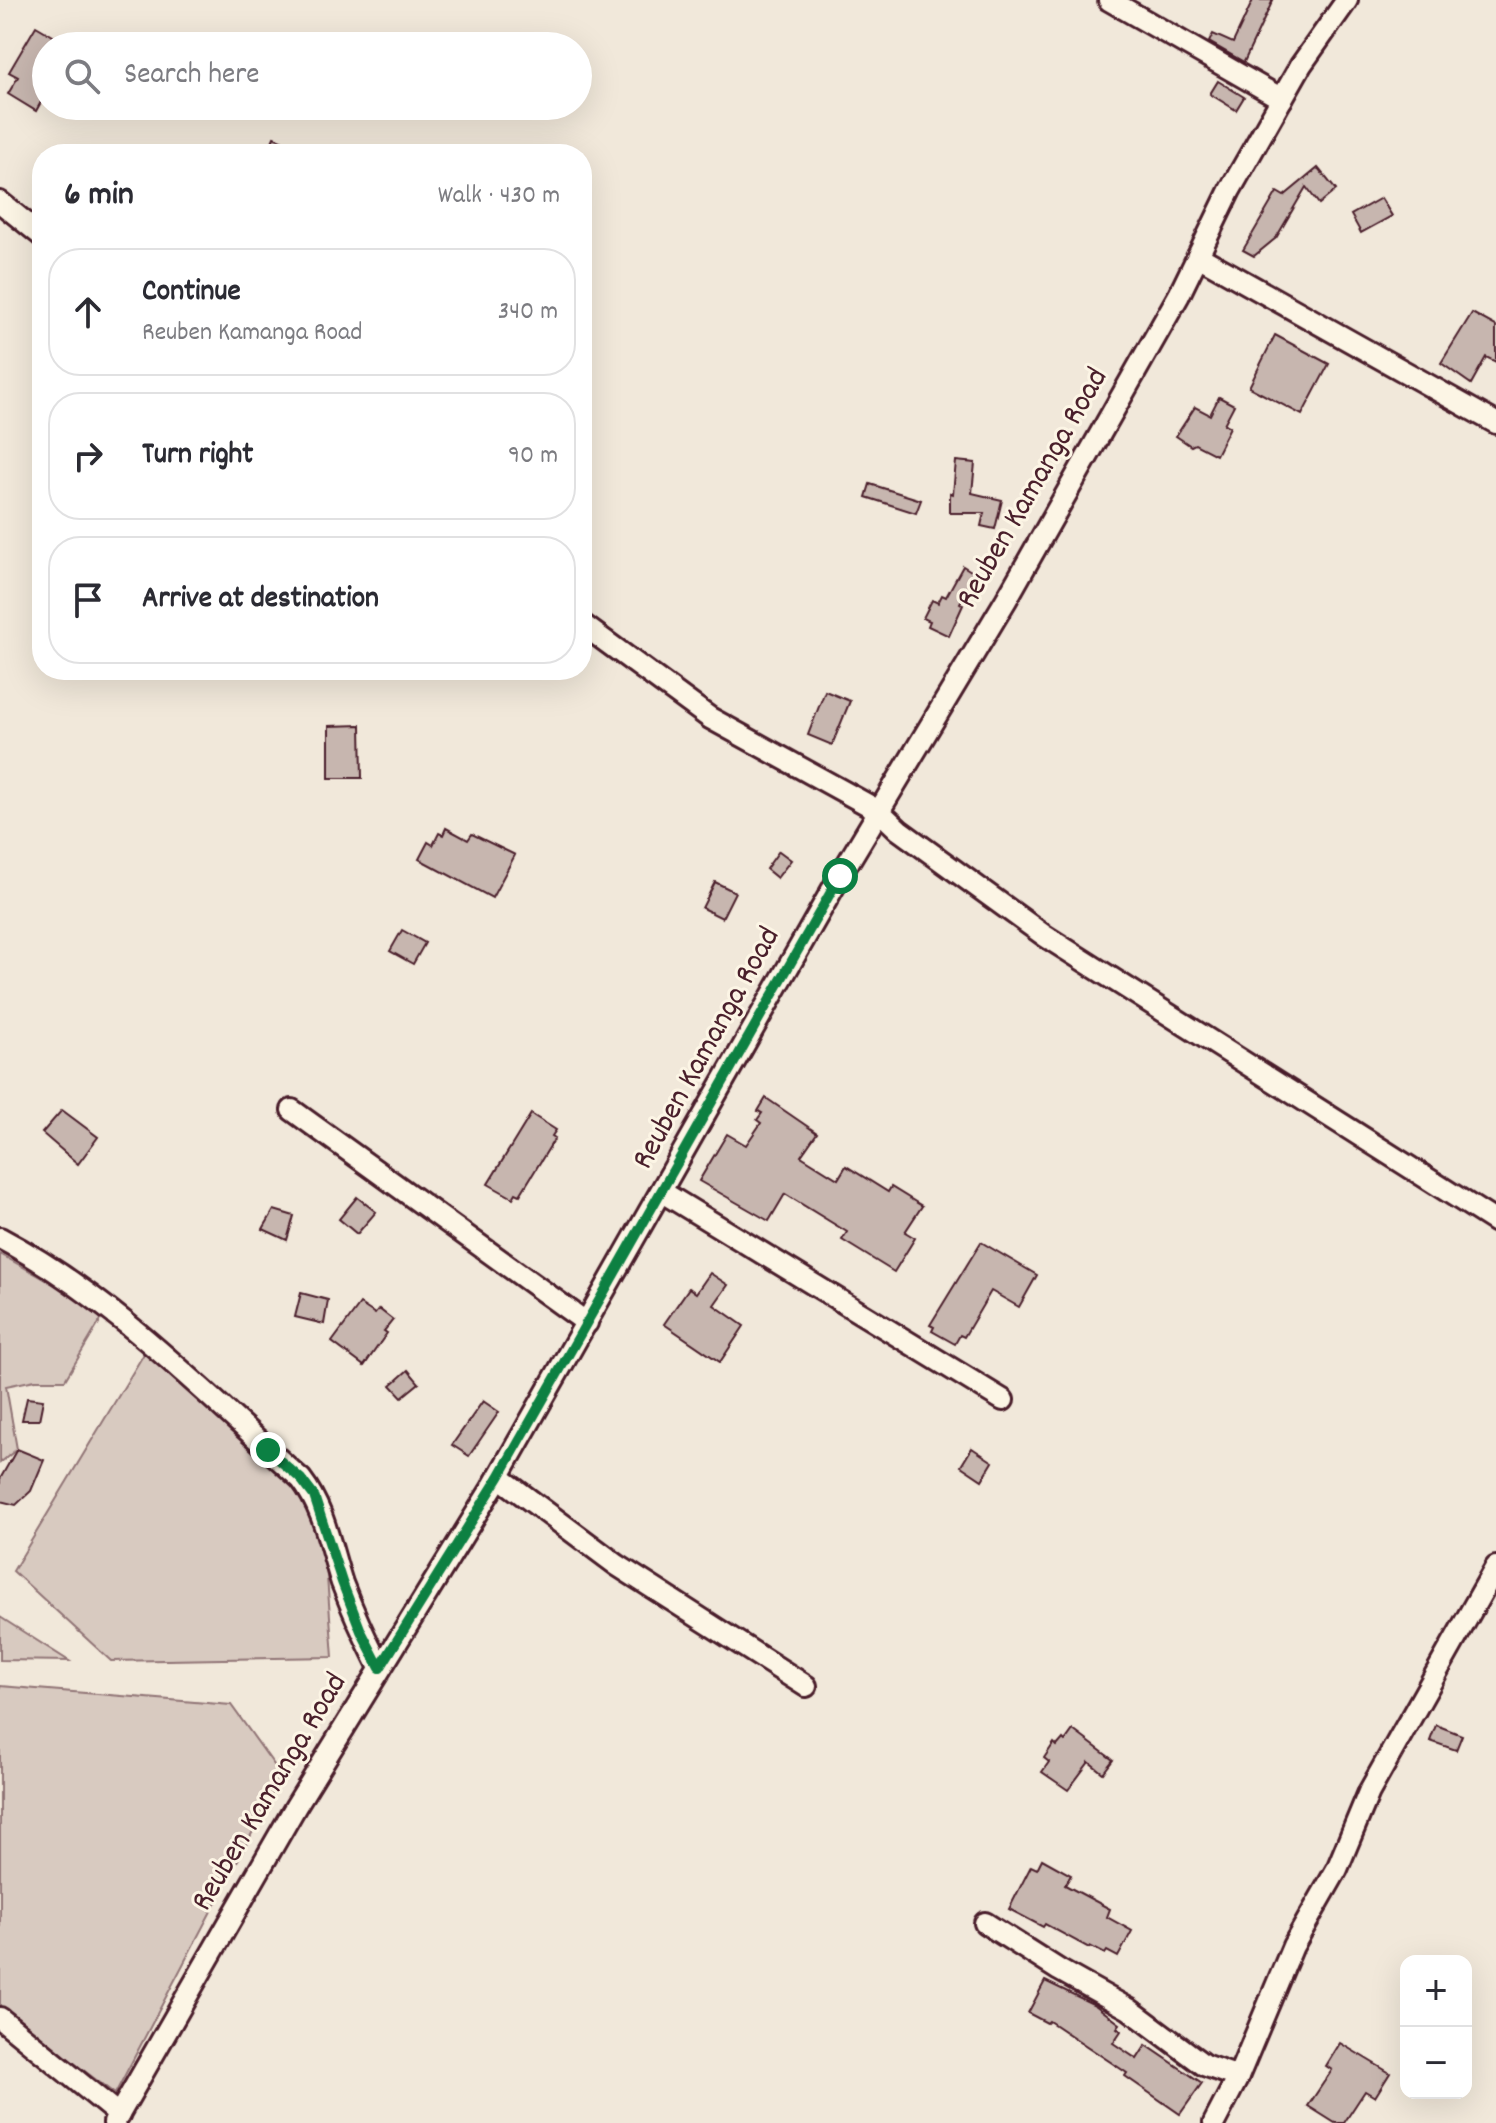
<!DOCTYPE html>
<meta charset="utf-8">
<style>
body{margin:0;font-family:Dekko,sans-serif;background:#f7f7f7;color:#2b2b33}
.controls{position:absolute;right:24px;bottom:24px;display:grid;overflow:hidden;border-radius:16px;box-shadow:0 8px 32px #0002}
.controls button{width:72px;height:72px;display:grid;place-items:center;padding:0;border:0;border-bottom:2px solid #e1e1e2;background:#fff;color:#2b2b33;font:40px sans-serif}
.stop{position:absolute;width:24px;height:24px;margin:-18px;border:6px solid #0b8043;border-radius:50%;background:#fff}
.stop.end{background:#0b8043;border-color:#fff;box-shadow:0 2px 8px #0008}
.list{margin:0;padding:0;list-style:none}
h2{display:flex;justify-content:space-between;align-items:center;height:104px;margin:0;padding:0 32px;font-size:34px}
h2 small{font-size:26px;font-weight:400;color:#7c7c81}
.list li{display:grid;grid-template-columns:52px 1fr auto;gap:24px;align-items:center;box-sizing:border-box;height:128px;margin:0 16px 16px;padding:0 16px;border:2px solid #e1e1e2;border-radius:32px}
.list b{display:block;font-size:30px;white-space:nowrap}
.list p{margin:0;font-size:26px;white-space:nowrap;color:#7c7c81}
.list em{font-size:26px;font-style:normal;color:#7c7c81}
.icon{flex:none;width:44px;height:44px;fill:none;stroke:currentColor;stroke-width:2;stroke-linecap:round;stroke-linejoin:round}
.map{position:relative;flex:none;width:1496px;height:2123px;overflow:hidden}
.search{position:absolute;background:#fff;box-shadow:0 8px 32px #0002;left:32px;top:32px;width:560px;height:88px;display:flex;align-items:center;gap:20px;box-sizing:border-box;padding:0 28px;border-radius:44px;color:#7c7c81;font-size:30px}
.panel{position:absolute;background:#fff;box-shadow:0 8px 32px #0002;left:32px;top:144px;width:560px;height:536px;border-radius:32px}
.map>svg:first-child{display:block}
.green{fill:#d8cac0;stroke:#917476;stroke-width:2}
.building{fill:#c7b6af;stroke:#4a1f2b;stroke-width:2}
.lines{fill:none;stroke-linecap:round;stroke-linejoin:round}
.minor-casing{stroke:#4a1f2b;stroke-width:26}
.minor{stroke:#fcf5e5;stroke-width:20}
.route{stroke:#0b8043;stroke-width:10}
.labels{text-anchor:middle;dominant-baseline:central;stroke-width:6;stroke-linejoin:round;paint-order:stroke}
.street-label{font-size:32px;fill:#4a1f2b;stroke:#fcf5e5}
</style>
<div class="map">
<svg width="1496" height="2123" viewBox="0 0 1496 2123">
<rect width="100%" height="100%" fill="#f1e8da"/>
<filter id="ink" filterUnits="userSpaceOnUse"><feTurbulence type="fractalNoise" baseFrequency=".0125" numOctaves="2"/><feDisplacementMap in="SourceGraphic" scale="16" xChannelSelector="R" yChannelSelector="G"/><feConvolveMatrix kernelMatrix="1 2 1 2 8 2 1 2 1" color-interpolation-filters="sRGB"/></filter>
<g filter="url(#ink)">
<g class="green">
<polygon points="0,1254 105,1313 65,1380 35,1380 6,1386 17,1449 0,1463"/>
<polygon points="151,1342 308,1496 325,1550 333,1657 111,1661 13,1571"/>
<polygon points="0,1617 69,1661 0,1660"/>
<polygon points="0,1686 231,1705 282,1776 115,2094 0,2007"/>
</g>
<g class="building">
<polygon points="1253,0 1273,0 1244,62 1209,42 1213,34 1233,43"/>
<polygon points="36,26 70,46 46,46 46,73 38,86 46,93 36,111 8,94 18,77 9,72"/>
<polygon points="1218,81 1244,97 1236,110 1210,94"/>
<polygon points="274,137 312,154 267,154"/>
<polygon points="1318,168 1336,190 1319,204 1306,187 1276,238 1254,256 1243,250 1277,192 1284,196"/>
<polygon points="1381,198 1392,216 1361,233 1351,215"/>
<polygon points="1472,313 1496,326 1496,362 1486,357 1471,384 1441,363"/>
<polygon points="1275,335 1329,364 1302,415 1249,387"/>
<polygon points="1219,397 1234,405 1224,424 1230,427 1216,455 1195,444 1191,446 1176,436 1195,407 1210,415"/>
<polygon points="956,461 975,463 972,493 1002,500 995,529 981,526 984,513 950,513 950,493 953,494"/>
<polygon points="870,484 921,500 916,513 866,497"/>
<polygon points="963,566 976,574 960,603 963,605 949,636 928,626 930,621 923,618 932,600 938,603 942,595 946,597"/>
<polygon points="825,691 850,701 832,745 808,735"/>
<polygon points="361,725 362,778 329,778 329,726"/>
<polygon points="446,828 468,840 472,834 515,855 492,898 419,859 428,842 433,845 439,833 443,835"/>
<polygon points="779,851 791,860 777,878 766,869"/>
<polygon points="715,882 735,892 722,918 702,908"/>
<polygon points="402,930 425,943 413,964 390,951"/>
<polygon points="766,1098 817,1133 801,1156 838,1179 846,1166 888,1192 891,1187 922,1206 905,1232 915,1238 894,1272 842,1240 847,1232 785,1194 769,1221 699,1181 727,1134 746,1145 761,1123 757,1120 762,1113 758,1111"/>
<polygon points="62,1110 98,1137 78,1164 42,1133"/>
<polygon points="531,1114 556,1130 552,1136 555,1138 520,1195 516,1193 513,1198 488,1184"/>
<polygon points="357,1197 376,1212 357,1234 339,1219"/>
<polygon points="274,1210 294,1216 287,1240 263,1229"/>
<polygon points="981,1242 1037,1275 1019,1307 991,1291 964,1337 960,1335 955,1344 932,1331 934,1327 930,1325"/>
<polygon points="710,1273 728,1285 714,1305 744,1326 720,1362 664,1324 689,1288 696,1293"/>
<polygon points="301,1293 328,1300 324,1324 295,1317"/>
<polygon points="360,1304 375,1314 379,1309 393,1320 384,1331 387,1333 364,1366 332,1342"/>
<polygon points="408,1370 419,1383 402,1397 391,1385"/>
<polygon points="27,1398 43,1400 39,1420 22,1420"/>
<polygon points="483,1401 499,1412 469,1456 452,1445"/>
<polygon points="972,1448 993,1462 982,1480 961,1466"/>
<polygon points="17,1449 44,1460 31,1491 16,1505 0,1501 0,1479"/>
<polygon points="1436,1725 1462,1735 1456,1750 1430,1741"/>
<polygon points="1073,1730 1113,1760 1103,1773 1089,1762 1068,1790 1042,1772 1049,1762 1044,1758 1054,1743 1057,1746 1063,1739 1065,1741"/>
<polygon points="1042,1859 1071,1875 1065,1885 1110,1909 1107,1917 1132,1931 1118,1957 1107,1951 1105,1954 1090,1946 1089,1948 1045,1924 1043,1927 1009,1909 1031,1866 1037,1869"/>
<polygon points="1045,1981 1095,2005 1120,2024 1117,2028 1121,2031 1113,2043 1137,2059 1146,2045 1202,2083 1180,2114 1125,2076 1127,2073 1049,2021 1047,2023 1028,2013"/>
<polygon points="1340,2043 1390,2073 1375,2097 1365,2091 1344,2123 1335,2123 1308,2106 1332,2070 1326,2066"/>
</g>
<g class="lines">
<g class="minor-casing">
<g id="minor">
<polyline points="1109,0 1282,99"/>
<polyline points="0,202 42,236"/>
<polyline points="1198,256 1496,423"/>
<polyline points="582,624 710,718 879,811 899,830 1045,936 1496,1222"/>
<polyline points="292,1110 587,1323"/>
<polyline points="662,1192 1003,1400"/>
<path d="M0,1238c115,61 205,156 301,241 24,31 29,68 41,104 11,29 24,57 38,85"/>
<polyline points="499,1477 617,1565 806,1686"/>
<polyline points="985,1923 1059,1970 1129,2009 1204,2065 1238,2077"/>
<polyline points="0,2018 119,2115"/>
<polyline points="114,2123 296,1806 492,1488 840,876 1006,600 1179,295 1230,190 1301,65 1347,0"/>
<polyline points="1214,2123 1238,2077 1293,1946 1337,1869 1369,1792 1496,1567"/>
</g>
</g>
<use href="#minor" class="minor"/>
</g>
</g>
<g class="lines" filter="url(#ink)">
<polyline class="route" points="268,1450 301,1479 314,1496 342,1582 361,1631 380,1668 499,1477 840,876"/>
</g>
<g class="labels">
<g class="street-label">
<text transform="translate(1034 489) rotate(-60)">Reuben Kamanga Road</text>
<text transform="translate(708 1049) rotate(-61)">Reuben Kamanga Road</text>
<text transform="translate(271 1793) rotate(-59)">Reuben Kamanga Road</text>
</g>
</g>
</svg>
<div class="controls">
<button>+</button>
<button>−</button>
</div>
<div class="stop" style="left:840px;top:876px"></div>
<div class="stop end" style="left:268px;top:1450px"></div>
<div class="search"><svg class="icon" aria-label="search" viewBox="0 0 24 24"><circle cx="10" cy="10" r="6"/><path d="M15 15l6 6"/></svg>Search here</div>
<section class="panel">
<h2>6 min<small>Walk · 430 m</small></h2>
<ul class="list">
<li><svg class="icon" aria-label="ahead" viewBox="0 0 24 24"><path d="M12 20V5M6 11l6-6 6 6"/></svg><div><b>Continue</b><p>Reuben Kamanga Road</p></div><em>340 m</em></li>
<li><svg class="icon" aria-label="right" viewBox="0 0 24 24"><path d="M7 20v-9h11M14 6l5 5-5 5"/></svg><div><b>Turn right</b></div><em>90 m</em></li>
<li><svg class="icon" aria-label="arrive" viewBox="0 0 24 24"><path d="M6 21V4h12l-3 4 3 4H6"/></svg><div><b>Arrive at destination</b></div></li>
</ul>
</section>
</div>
